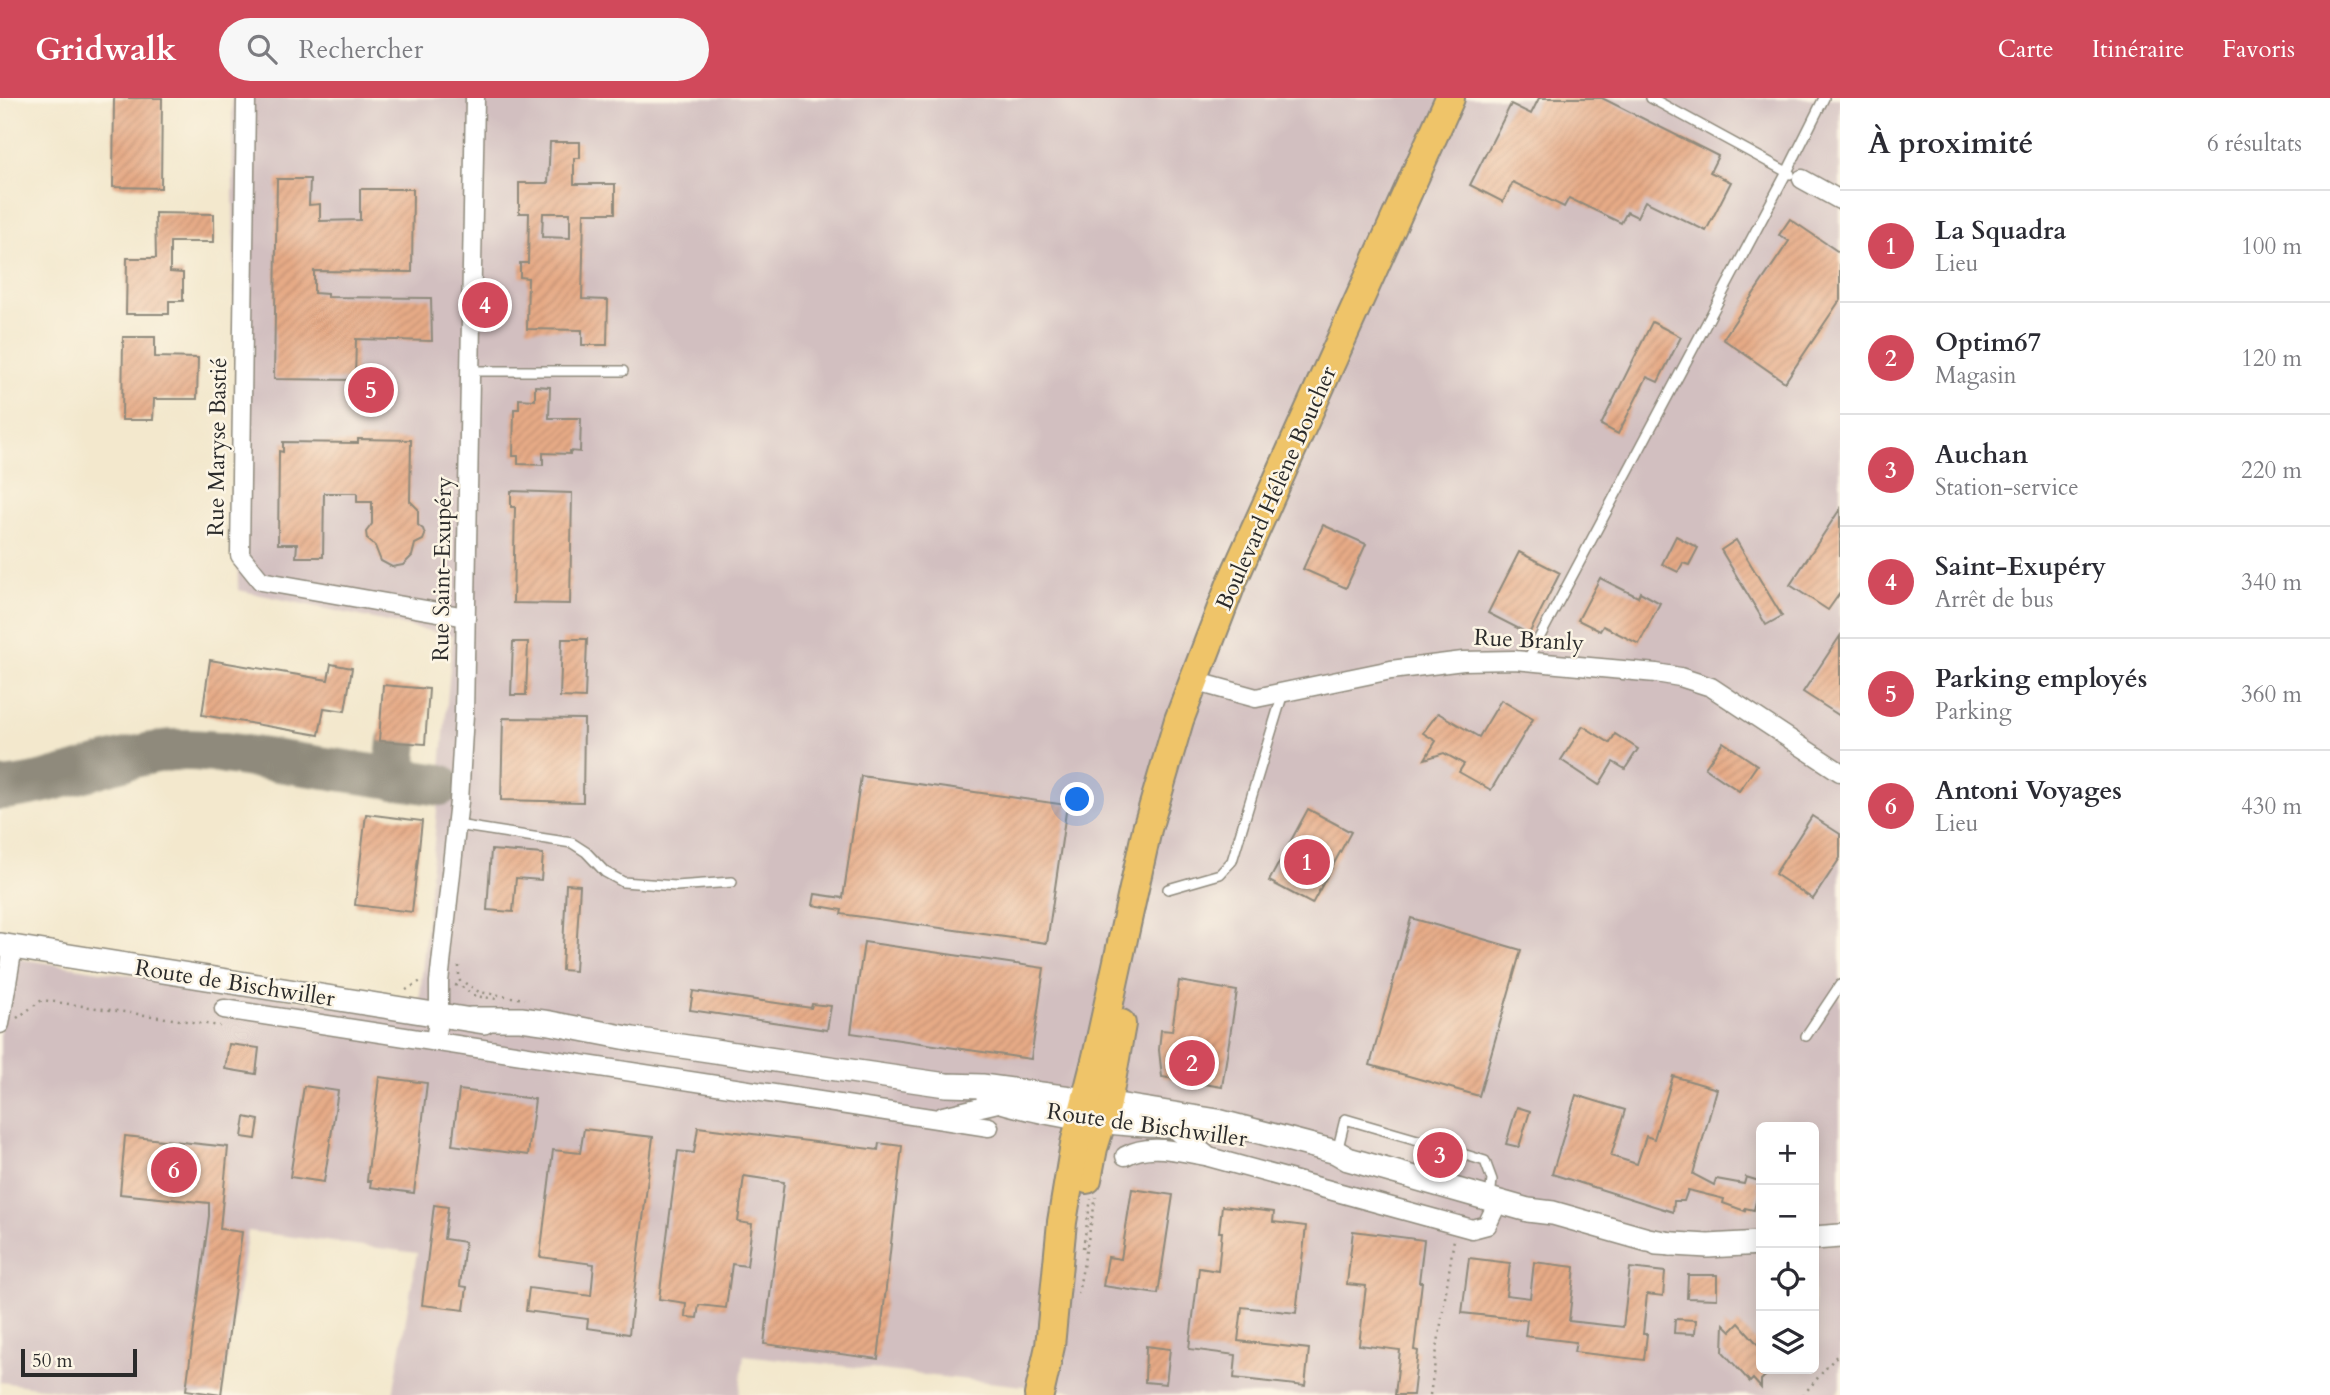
<!DOCTYPE html>
<html lang="fr">
<meta charset="utf-8">
<style>
body{margin:0;font-family:Cardo,serif;background:#f7f7f7;color:#2b2b33}
.controls{position:absolute;right:21px;bottom:21px;display:grid;overflow:hidden;border-radius:10px;box-shadow:0 4px 18px #0003}
.controls button{width:63px;height:63px;display:grid;place-items:center;padding:0;border:0;border-bottom:2px solid #e1e1e2;background:#fff;color:#2b2b33;font:35px sans-serif}
.scale{position:absolute;left:21px;bottom:18px;width:116px;box-sizing:border-box;padding-left:7px;border:4px solid #2b2b2b;border-top:0;font-size:19px;line-height:24px;white-space:nowrap;color:#2b2b2b;-webkit-text-stroke:5px #fcf5e5;paint-order:stroke}
.you{position:absolute;left:1078px;top:702px;width:24px;height:24px;margin:-18px;border:5px solid #fff;border-radius:50%;background:#1a73e8;box-shadow:0 0 0 10px #1a73e833}
.badge{display:grid;place-items:center;width:46px;height:46px;border-radius:50%;background:#d1495b;color:#fff;font-size:23px;font-weight:700}
.pin{position:absolute;translate:-50% -50%;border:4px solid #fff;box-shadow:0 2px 7px #0006}
.list{margin:0;padding:0;list-style:none}
h2{display:flex;justify-content:space-between;align-items:center;height:91px;margin:0;padding:0 28px;font-size:30px}
h2 small{font-size:23px;font-weight:400;color:#7c7c81}
.list li{display:grid;grid-template-columns:46px 1fr auto;gap:21px;align-items:center;box-sizing:border-box;height:112px;padding:0 28px;border-top:2px solid #e1e1e2}
.list b{display:block;font-size:26px;white-space:nowrap}
.list p{margin:0;font-size:23px;white-space:nowrap;color:#7c7c81}
.list em{font-size:23px;font-style:normal;color:#7c7c81}
.icon{flex:none;width:38px;height:38px;fill:none;stroke:currentColor;stroke-width:2;stroke-linecap:round;stroke-linejoin:round}
.map{position:relative;flex:none;width:1840px;height:1297px;overflow:hidden}
header{display:flex;align-items:center;gap:42px;box-sizing:border-box;height:98px;padding:0 35px;background:#d1495b;color:#fff}
header strong{font-size:33px}
nav{display:flex;gap:38px;margin-inline-start:auto;font-size:24px}
.search{width:490px;height:63px;background:#f7f7f7;display:flex;align-items:center;gap:18px;box-sizing:border-box;padding:0 24px;border-radius:38px;color:#7c7c81;font-size:26px}
main{display:flex}
aside{flex:1;background:#fff}
.map>svg:first-child{display:block}
.industrial{fill:#d2bfc0;fill-rule:evenodd}
.lines{fill:none;stroke-linecap:round;stroke-linejoin:round}
.taxiway{stroke:#8f8a7c;stroke-width:42}
.building{fill:url(#building-hatch);fill-rule:evenodd}
.service-casing{stroke:#8f8a7c;stroke-width:12}
.minor-casing{stroke:#8f8a7c;stroke-width:21}
.tertiary-casing{stroke:#8f8a7c;stroke-width:26}
.primary-casing{stroke:#8f8a7c;stroke-width:32}
.path{stroke:#8f8a7c;stroke-width:2.5;stroke-dasharray:2 5;stroke-linecap:butt}
.service{stroke:#fff;stroke-width:9}
.minor{stroke:#fff;stroke-width:18}
.tertiary{stroke:#fff;stroke-width:23}
.primary{stroke:#efc469;stroke-width:28}
.labels{text-anchor:middle;dominant-baseline:central;stroke-width:5;stroke-linejoin:round;paint-order:stroke}
.street-label{font-size:23px;fill:#2b2b2b;stroke:#fcf5e5}
</style>
<header>
<strong>Gridwalk</strong>
<div class="search"><svg class="icon" aria-label="search" viewBox="0 0 24 24"><circle cx="10" cy="10" r="6"/><path d="M15 15l6 6"/></svg>Rechercher</div>
<nav><a>Carte</a><a>Itinéraire</a><a>Favoris</a></nav>
</header>
<main>
<div class="map">
<svg width="1840" height="1297" viewBox="0 0 1840 1297">
<defs>
<pattern id="building-hatch" width="6" height="6" patternUnits="userSpaceOnUse" patternTransform="scale(1.75)"><rect width="6" height="6" fill="#e6aa86"/><path d="M-1 1l2-2M0 6l6-6M5 7l2-2" fill="none" stroke="#c59274"/></pattern>
</defs>
<rect width="100%" height="100%" fill="#fcf5e5"/>
<filter id="ink" filterUnits="userSpaceOnUse"><feTurbulence type="fractalNoise" baseFrequency=".0143" numOctaves="2"/><feDisplacementMap in="SourceGraphic" scale="14" xChannelSelector="R" yChannelSelector="G"/><feConvolveMatrix kernelMatrix="1 2 1 2 8 2 1 2 1" color-interpolation-filters="sRGB"/></filter>
<filter id="wash" filterUnits="userSpaceOnUse"><feTurbulence type="fractalNoise" baseFrequency=".00686" numOctaves="4" result="noise"/><feDisplacementMap in="SourceGraphic" scale="28" xChannelSelector="R" yChannelSelector="G"/><feGaussianBlur stdDeviation="1.57" result="paint"/><feColorMatrix in="noise" values="0 0 0 0 0 0 0 0 0 0 0 0 0 0 0 0 0 1.4 0 .05"/><feComposite in="paint" operator="in"/></filter>
<g filter="url(#wash)">
<rect width="100%" height="100%" fill="#f3e8cd"/>
<path class="industrial" d="M232,0h1608v1289l-4,8h-730l-362,-40 -5,40h-346l24,-142 -169,-22 -27,164h-128l-93,-13v-426l418,62 35,-382 -215,-46zM1761,1029h53v242h-53z"/>
<g class="lines">
<g class="taxiway">
<polyline points="394,681 398,644"/>
<path d="M0,691c57,-4 108,-30 164,-38 18,-3 36,0 54,1l222,33"/>
</g>
</g>
<g id="blocks">
<g class="building">
<polygon points="114,0 162,0 161,90 113,89"/>
<polygon points="1539,0 1602,0 1718,58 1710,74 1731,84 1706,133 1645,103 1637,119 1627,114 1621,125 1569,100 1564,109 1513,84 1503,104 1470,87 1511,6 1531,16"/>
<path d="M550,44h30v16h-6v26h41v29h-31l-2,86 26,1 -1,45h-25v-15l-55,-1 1,-51 -8,-1v-14h8l1,-50h-10v-30h29zM543,115h27v25l-28,-1z"/>
<polygon points="277,81 310,81 309,107 320,106 320,123 360,122 360,91 413,91 412,174 314,173 314,195 327,196 327,199 431,200 432,243 356,241 355,282 274,281"/>
<polygon points="155,115 214,116 214,144 170,144 170,174 183,175 183,203 169,203 169,216 126,216 127,160 156,160"/>
<polygon points="1790,121 1840,155 1840,202 1785,284 1723,241 1789,143 1779,137"/>
<polygon points="1652,224 1681,239 1658,284 1647,279 1618,336 1601,327"/>
<polygon points="123,239 155,239 155,259 198,260 197,301 154,301 153,322 122,322"/>
<polygon points="535,288 550,289 549,320 581,320 580,354 570,353 570,356 543,355 543,367 518,366 518,358 513,358 514,311 519,311 519,301 535,302"/>
<polygon points="358,341 411,342 410,403 418,411 418,427 423,431 425,437 423,442 415,446 412,458 403,467 392,469 381,463 375,448 367,441 366,434 372,426 372,404 357,404 357,395 324,395 323,459 296,459 297,446 278,446 279,353 283,354 283,344 358,345"/>
<polygon points="511,393 572,395 570,506 513,505 515,409 511,409"/>
<polygon points="1840,411 1840,495 1828,512 1790,487"/>
<polygon points="1323,427 1366,446 1346,490 1303,471"/>
<polygon points="1676,438 1698,450 1689,467 1683,465 1678,474 1662,466"/>
<polygon points="1736,442 1782,518 1766,527 1721,452"/>
<polygon points="1519,454 1560,475 1529,536 1488,515"/>
<polygon points="1600,480 1638,499 1640,494 1660,505 1639,546 1603,528 1600,533 1578,522"/>
<polygon points="1840,538 1840,618 1803,594"/>
<polygon points="562,541 587,541 585,600 560,599"/>
<polygon points="513,544 528,544 526,597 511,597"/>
<polygon points="210,562 328,582 331,566 352,570 345,613 324,610 319,637 202,617"/>
<polygon points="383,587 429,591 425,646 379,643"/>
<polygon points="1501,602 1533,621 1491,692 1459,674 1464,666 1444,655 1425,661 1436,643 1423,635 1438,615 1479,639"/>
<polygon points="503,620 584,621 583,704 501,702"/>
<polygon points="1583,628 1610,645 1615,636 1638,651 1625,671 1613,664 1599,687 1561,662"/>
<polygon points="1723,644 1757,667 1739,693 1705,670"/>
<polygon points="861,678 1067,707 1047,845 841,816 842,812 813,807 815,796 843,800"/>
<polygon points="1308,711 1351,734 1312,806 1269,783"/>
<polygon points="366,716 422,723 412,814 355,807"/>
<polygon points="1812,718 1840,736 1840,760 1813,801 1775,776"/>
<polygon points="491,752 543,756 541,782 516,780 513,814 487,812"/>
<polygon points="566,786 580,787 575,873 562,872"/>
<polygon points="1411,820 1521,852 1479,998 1370,967"/>
<polygon points="864,844 1044,870 1031,961 851,935"/>
<polygon points="1179,883 1237,893 1222,989 1162,979 1159,952 1161,932 1172,933"/>
<polygon points="693,893 811,910 812,906 831,908 827,932 690,912"/>
<polygon points="229,946 259,950 256,976 225,971"/>
<polygon points="1673,978 1717,991 1693,1076 1714,1087 1716,1081 1744,1086 1746,1079 1759,1083 1757,1090 1759,1091 1754,1112 1745,1110 1745,1113 1723,1105 1724,1101 1688,1092 1684,1103 1674,1103 1673,1114 1552,1076 1576,997 1625,1012 1611,1058 1637,1066 1646,1038 1654,1041"/>
<polygon points="379,979 427,985 414,1095 370,1089 371,1083 367,1083"/>
<polygon points="304,988 338,993 324,1084 290,1079"/>
<polygon points="459,992 535,1001 528,1057 452,1047"/>
<polygon points="1517,1009 1530,1013 1519,1049 1506,1046"/>
<polygon points="245,1019 259,1022 256,1041 242,1039"/>
<polygon points="698,1029 878,1052 879,1045 902,1048 878,1261 764,1246 784,1084 744,1078 738,1124 752,1126 747,1168 732,1166 726,1210 699,1207 697,1220 685,1219 686,1205 659,1201 678,1053 694,1055"/>
<polygon points="584,1031 653,1039 629,1236 587,1230 588,1221 526,1213 529,1190 591,1198 594,1166 540,1159 553,1052 580,1055"/>
<polygon points="125,1038 228,1049 220,1131 242,1134 221,1297 186,1292 209,1118 209,1105 120,1096"/>
<polygon points="1435,1045 1451,1049 1449,1055 1454,1061 1452,1067 1424,1060 1426,1052 1432,1050"/>
<polygon points="1132,1091 1173,1097 1158,1196 1103,1188 1108,1159 1121,1161"/>
<polygon points="434,1107 448,1109 444,1141 465,1144 460,1188 467,1189 464,1212 422,1207"/>
<polygon points="1222,1108 1274,1114 1273,1124 1306,1128 1296,1215 1242,1209 1238,1243 1309,1251 1305,1288 1234,1280 1236,1257 1189,1251 1199,1170 1218,1173 1222,1134 1219,1134"/>
<polygon points="1353,1133 1424,1142 1419,1184 1422,1184 1414,1252 1418,1253 1413,1297 1395,1297 1400,1252 1359,1247 1366,1188 1347,1186"/>
<polygon points="1469,1160 1510,1165 1506,1197 1530,1200 1534,1164 1575,1169 1569,1223 1623,1229 1630,1170 1665,1174 1663,1198 1647,1196 1643,1236 1647,1236 1644,1262 1574,1254 1576,1244 1525,1238 1527,1222 1462,1215"/>
<polygon points="1688,1177 1717,1177 1717,1201 1687,1200"/>
<polygon points="1675,1221 1696,1222 1695,1236 1674,1235"/>
<polygon points="1739,1225 1761,1250 1761,1271 1773,1271 1761,1282 1761,1290 1753,1281 1750,1284 1723,1254 1724,1226 1731,1233"/>
<polygon points="1146,1248 1170,1251 1166,1286 1145,1284"/>
</g>
</g>
</g>
<g filter="url(#ink)">
<use href="#blocks" fill-opacity="0" stroke="#8f8a7c" stroke-width="2"/>
<g class="lines">
<g class="service-casing">
<g id="service">
<polyline points="1790,76 1787,74 1824,0"/>
<polyline points="470,273 623,273"/>
<polyline points="1527,563 1787,74 1651,0"/>
<polyline points="457,727 572,745 586,754 605,774 623,784 676,788 732,784"/>
<polyline points="1168,791 1220,776 1232,763 1283,595"/>
<polyline points="1806,938 1840,887"/>
<polyline points="1337,1054 1345,1021 1428,1045"/>
<polyline points="1456,1054 1485,1063 1492,1082 1490,1100"/>
</g>
</g>
<g class="minor-casing">
<g id="minor">
<polyline points="246,0 240,457 261,483 466,519"/>
<polyline points="1802,81 1840,102"/>
<polyline points="1194,583 1256,600 1391,572 1463,563 1514,562 1656,575 1680,579 1711,589 1840,674"/>
<polyline points="224,911 989,1029"/>
<polyline points="0,926 13,849"/>
<polyline points="435,942 439,917 439,884 459,703 464,616 475,0"/>
<polyline points="943,1018 1002,1004"/>
<polyline points="1171,1028 1209,1059 1472,1131 1487,1127 1498,1104"/>
<path d="M1125,1058c25,-14 54,-4 81,0"/>
</g>
</g>
<g class="tertiary-casing">
<g id="tertiary">
<polyline points="0,847 484,924"/>
<polyline points="471,921 521,921 550,925 633,941 946,987 982,988 1086,1002 1218,1023 1336,1054 1348,1061 1528,1112 1553,1115 1648,1142 1671,1146"/>
<path d="M988,999c58,18 122,28 183,29"/>
<polyline points="1814,1140 1840,1138"/>
<polyline points="1657,1145 1708,1148 1761,1145"/>
</g>
</g>
<g class="primary-casing">
<g id="primary">
<polyline points="1087,1081 1093,1050 1107,1005 1121,926"/>
<polyline points="1039,1297 1050,1248 1062,1124 1075,1046 1097,959 1147,731 1179,622 1231,486 1450,0"/>
</g>
</g>
<g class="path">
<polyline points="459,868 459,880 462,889"/>
<polyline points="465,885 479,894 525,901"/>
<polyline points="455,887 462,889 475,898 497,901"/>
<polyline points="406,892 421,883"/>
<polyline points="17,920 42,902 220,928"/>
<polyline points="1083,1150 1091,1101"/>
<polyline points="1078,1196 1096,1099"/>
<polyline points="1430,1297 1454,1141"/>
<polyline points="1803,1297 1840,1254"/>
</g>
<use href="#service" class="service"/>
<use href="#minor" class="minor"/>
<use href="#tertiary" class="tertiary"/>
<use href="#primary" class="primary"/>
</g>
</g>
<g class="labels">
<g class="street-label">
<text transform="translate(217 349) rotate(-89)">Rue Maryse Bastié</text>
<text transform="translate(1276 390) rotate(-66)">Boulevard Hélène Boucher</text>
<text transform="translate(442 471) rotate(-89)">Rue Saint-Exupéry</text>
<text transform="translate(1529 542) rotate(3)">Rue Branly</text>
<text transform="translate(235 885) rotate(9)">Route de Bischwiller</text>
<text transform="translate(1147 1027) rotate(8)">Route de Bischwiller</text>
</g>
</g>
</svg>
<div class="controls">
<button>+</button>
<button>−</button>
<button><svg class="icon" aria-label="locate" viewBox="0 0 24 24"><circle cx="12" cy="12" r="6"/><path d="M12 2v4M12 18v4M2 12h4M18 12h4"/></svg></button>
<button><svg class="icon" aria-label="layers" viewBox="0 0 24 24"><path d="M12 4l9 5-9 5-9-5zM3 14l9 5 9-5"/></svg></button>
</div>
<div class="scale">50 m</div>
<div class="you"></div>
<div class="pin badge" style="left:1307px;top:764px">1</div>
<div class="pin badge" style="left:1192px;top:965px">2</div>
<div class="pin badge" style="left:1440px;top:1057px">3</div>
<div class="pin badge" style="left:485px;top:207px">4</div>
<div class="pin badge" style="left:371px;top:292px">5</div>
<div class="pin badge" style="left:174px;top:1072px">6</div>
</div>
<aside>
<h2>À proximité<small>6 résultats</small></h2>
<ul class="list">
<li><span class="badge">1</span><div><b>La Squadra</b><p>Lieu</p></div><em>100 m</em></li>
<li><span class="badge">2</span><div><b>Optim67</b><p>Magasin</p></div><em>120 m</em></li>
<li><span class="badge">3</span><div><b>Auchan</b><p>Station-service</p></div><em>220 m</em></li>
<li><span class="badge">4</span><div><b>Saint-Exupéry</b><p>Arrêt de bus</p></div><em>340 m</em></li>
<li><span class="badge">5</span><div><b>Parking employés</b><p>Parking</p></div><em>360 m</em></li>
<li><span class="badge">6</span><div><b>Antoni Voyages</b><p>Lieu</p></div><em>430 m</em></li>
</ul>
</aside>
</main>
